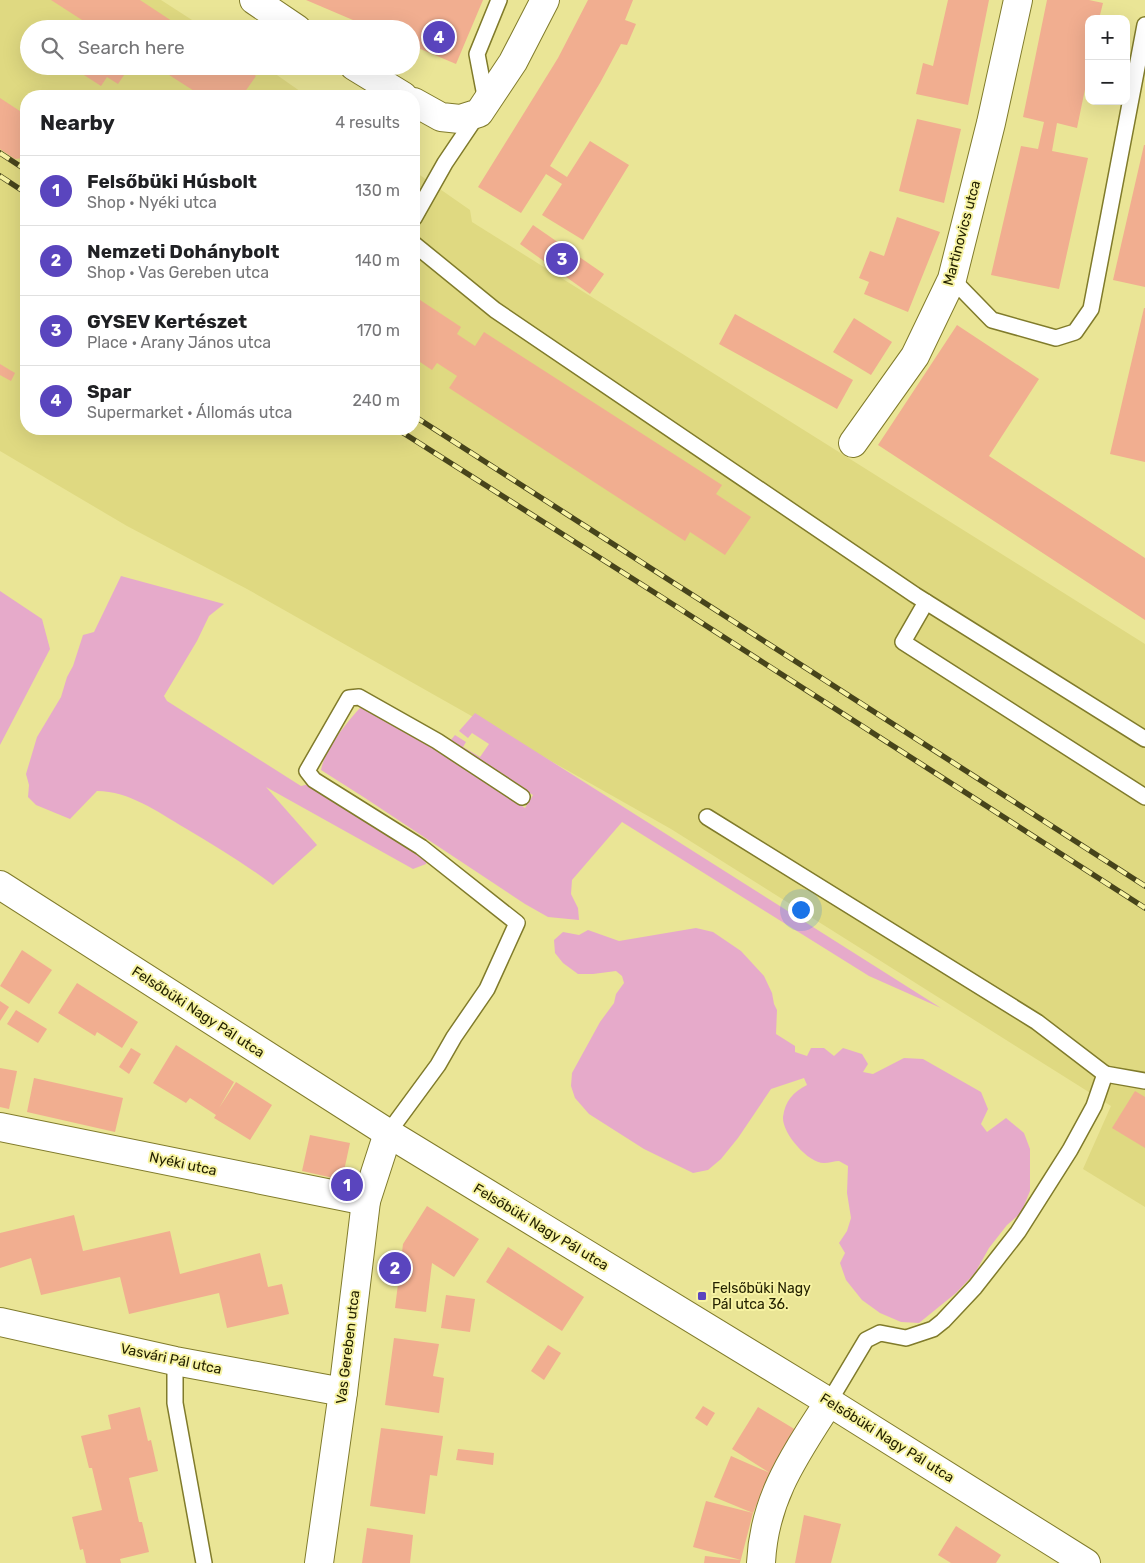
<!DOCTYPE html>
<meta charset="utf-8">
<style>
body{margin:0;font-family:Rubik,sans-serif;background:#f2f2f2;color:#202124}
.controls{position:absolute;right:15px;top:15px;display:grid;overflow:hidden;border-radius:10px;box-shadow:0 5px 20px #0002}
.controls button{width:45px;height:45px;display:grid;place-items:center;padding:0;border:0;border-bottom:1px solid #e0e0e0;background:#fff;color:#202124;font:25px sans-serif}
.you{position:absolute;left:800px;top:909px;width:18px;height:18px;margin:-12px;border:4px solid #fff;border-radius:50%;background:#1a73e8;box-shadow:0 0 0 8px #1a73e833}
.badge{display:grid;place-items:center;width:32px;height:32px;border-radius:50%;background:#5a45be;color:#fff;font-size:16px;font-weight:700}
.pin{position:absolute;translate:-50% -50%;border:2px solid #fff;box-shadow:0 1px 5px #0006}
.list{margin:0;padding:0;list-style:none}
h2{display:flex;justify-content:space-between;align-items:center;height:65px;margin:0;padding:0 20px;font-size:21px}
h2 small{font-size:16px;font-weight:400;color:#757577}
.list li{display:grid;grid-template-columns:32px 1fr auto;gap:15px;align-items:center;box-sizing:border-box;height:70px;padding:0 20px;border-top:1px solid #e0e0e0}
.list b{display:block;font-size:19px;white-space:nowrap}
.list p{margin:0;font-size:16px;white-space:nowrap;color:#757577}
.list em{font-size:16px;font-style:normal;color:#757577}
.icon{flex:none;width:28px;height:28px;fill:none;stroke:currentColor;stroke-width:2;stroke-linecap:round;stroke-linejoin:round}
.map{position:relative;flex:none;width:1145px;height:1563px;overflow:hidden}
.search{position:absolute;background:#fff;box-shadow:0 5px 20px #0002;left:20px;top:20px;width:400px;height:55px;display:flex;align-items:center;gap:12px;box-sizing:border-box;padding:0 18px;border-radius:28px;color:#757577;font-size:19px}
.panel{position:absolute;background:#fff;box-shadow:0 5px 20px #0002;left:20px;top:90px;width:400px;height:345px;border-radius:20px}
.map>svg:first-child{display:block}
.built{fill:#dfd981}
.green{fill:#e6aaca}
.building{fill:#f1ae90}
.lines{fill:none;stroke-linecap:round;stroke-linejoin:round}
.lane-casing{stroke:#807b2b;stroke-width:18}
.street-casing{stroke:#807b2b;stroke-width:30}
.lane{stroke:#fff;stroke-width:15}
.street{stroke:#fff;stroke-width:28}
.rail-casing{stroke:#47441b;stroke-width:5.5}
.rail{stroke:#f7f3a3;stroke-width:4;stroke-dasharray:11;stroke-linecap:butt}
.poi-dot{fill:#5a45be;stroke:#f7f3a3;stroke-width:2}
.labels{text-anchor:middle;dominant-baseline:central;stroke-width:4;stroke-linejoin:round;paint-order:stroke}
.street-label{font-size:14px;fill:#242201;stroke:#f7f3a3}
.poi-label{font-size:14px;fill:#242201;stroke:#f7f3a3;text-anchor:start}
</style>
<div class="map">
<svg width="1145" height="1563" viewBox="0 0 1145 1563">
<rect width="100%" height="100%" fill="#eae596"/>
<polygon class="built" points="0,0 161,0 206,29 29,29 29,66 264,66 307,96 26,96 26,429 414,429 414,171 470,210 472,222 1145,644 1145,1207 1083,1169 1111,1106 671,829 247,589 127,526 0,451"/>
<g class="green">
<path d="M121,576l103,28 -15,12 -12,25 -33,55 3,5 134,85 8,-2 120,70 -3,10 -13,5 -147,-82 51,58 -44,40c-28,-21 -58,-39 -88,-57 -27,-16 -56,-37 -88,-37l-27,28 -34,-14 -8,-8 1,-12 -3,-11 11,-37 24,-40 6,-20 6,-11 10,-31 11,-3z"/>
<polygon points="0,591 42,619 50,649 0,745"/>
<path d="M362,706l64,38 99,64 8,-13 -81,-50 -2,-4 5,-6 11,7 -3,5 17,10 9,-13 -17,-11 -4,5 -9,-7 16,-18 466,295 -72,-32 -247,-154 -50,58 -1,14 7,14 1,12 -31,-3 -23,-13 -160,-106 -44,-28c3,-19 27,-50 41,-64z"/>
<path d="M696,928l17,4 28,19 23,25 8,17 2,11 3,6 -1,24 19,12v6l12,4 4,-8h13l10,8 9,-8 19,6 6,10 -5,8 10,2 31,-16 19,1 58,33 7,17 -7,15 6,8 19,-14 18,15 6,16v42l-9,22 -14,12 -18,23 -14,25 -19,20 -37,30 -18,-1 -21,-9 -18,-13 -16,-20 -6,-17 5,-10 -6,-10 8,-12 4,-13 -4,-25 1,-27 -9,-5c-4,0 -10,2 -15,2 -16,0 -42,-30 -41,-46 2,-16 10,-25 24,-32l-3,-7 -33,11 -33,49 -17,21 -13,11 -15,3 -49,-24 -55,-35 -14,-16 -4,-12 1,-13 28,-51 14,-19 2,-9 8,-11 -2,-7 -6,-5 -23,3h-15l-15,-11 -8,-10 -1,-13 9,-8 16,3 9,-5 31,11z"/>
</g>
<g class="building">
<polygon points="51,0 140,0 184,29 96,29"/>
<polygon points="306,0 483,0 456,64 411,45 411,29 374,29"/>
<polygon points="588,0 633,0 625,20 636,24 627,45 621,44 600,83 550,166 567,177 590,141 629,165 583,240 542,215 562,184 546,174 521,213 478,187 558,58"/>
<polygon points="948,0 989,0 968,105 916,94 923,63 933,66"/>
<polygon points="1047,0 1089,0 1103,3 1099,19 1089,19 1089,70 1077,128 1057,123 1052,151 1088,158 1059,289 991,275 1021,146 1038,149 1044,122 1023,117"/>
<polygon points="70,66 114,66 113,68 124,75 118,84 107,77 101,86"/>
<polygon points="155,66 241,66 256,76 242,96 202,96"/>
<polygon points="0,98 26,115 26,161 23,158 15,159 0,149"/>
<polygon points="917,119 961,129 944,203 899,191"/>
<polygon points="1144,145 1145,145 1145,287 1113,280"/>
<polygon points="897,217 940,232 908,312 864,294 869,282 859,278 870,251 884,256"/>
<polygon points="533,225 604,274 590,294 520,244"/>
<polygon points="414,296 461,327 457,334 475,346 484,332 722,485 716,494 751,517 725,555 690,532 685,541 449,388 457,376 437,363 432,370 414,358"/>
<polygon points="1144,308 1145,308 1145,462 1110,454"/>
<polygon points="735,314 853,380 837,409 719,344"/>
<polygon points="854,318 892,342 871,375 833,352"/>
<polygon points="957,325 1039,379 989,456 1145,558 1145,620 878,445"/>
<polygon points="0,364 15,373 11,381 0,375"/>
<polygon points="22,950 52,970 29,1004 0,986"/>
<polygon points="77,983 138,1022 122,1048 97,1032 95,1036 58,1013"/>
<polygon points="0,1001 9,1007 0,1021"/>
<polygon points="16,1010 47,1029 38,1043 7,1024"/>
<polygon points="176,1045 234,1082 219,1108 236,1082 272,1105 250,1140 214,1118 216,1115 190,1098 186,1103 153,1083"/>
<polygon points="131,1048 141,1054 129,1074 119,1067"/>
<polygon points="0,1068 17,1071 9,1109 0,1107"/>
<polygon points="34,1078 123,1098 115,1132 27,1112"/>
<polygon points="1135,1091 1145,1097 1145,1148 1112,1128"/>
<polygon points="310,1135 350,1143 342,1180 302,1171"/>
<polygon points="427,1206 479,1239 454,1277 432,1263 426,1312 395,1308 403,1244"/>
<polygon points="74,1215 83,1251 170,1231 180,1274 260,1253 268,1287 282,1284 289,1314 227,1328 219,1293 129,1314 120,1277 41,1295 31,1258 0,1268 0,1233"/>
<polygon points="508,1247 584,1297 562,1331 486,1282"/>
<polygon points="446,1295 475,1299 470,1332 441,1328"/>
<polygon points="394,1338 439,1344 433,1376 444,1378 439,1413 385,1405"/>
<polygon points="548,1345 561,1353 544,1380 531,1371"/>
<polygon points="703,1406 715,1413 707,1426 695,1418"/>
<polygon points="140,1407 148,1441 151,1440 158,1471 129,1478 139,1522 142,1522 149,1552 120,1559 121,1563 86,1563 83,1549 80,1550 72,1517 102,1510 92,1468 89,1468 81,1436 111,1429 108,1415"/>
<polygon points="758,1407 796,1430 770,1473 753,1513 740,1563 704,1563 705,1556 741,1560 693,1547 706,1501 753,1513 714,1497 731,1456 770,1473 732,1449"/>
<polygon points="381,1428 443,1436 437,1476 430,1475 425,1514 370,1506"/>
<polygon points="458,1449 494,1453 493,1465 456,1460"/>
<polygon points="804,1515 841,1524 831,1563 795,1563"/>
<polygon points="956,1526 1001,1555 996,1563 951,1563 938,1555"/>
<polygon points="367,1528 413,1535 410,1563 362,1563"/>
</g>
<g class="lines">
<g class="lane-casing">
<g id="lane">
<polyline points="486,101 477,54 499,0"/>
<polyline points="414,218 445,163 478,114"/>
<polyline points="414,244 495,310 915,595 1145,739"/>
<polyline points="952,279 992,320 1056,338 1075,332 1091,309 1145,25"/>
<polyline points="926,602 903,642 1145,797"/>
<polyline points="707,817 1037,1022 1105,1074 1094,1106 1070,1150 1018,1232 975,1287 943,1321 933,1329 906,1338 880,1333 866,1340 829,1402"/>
<polyline points="1105,1074 1145,1081"/>
<polyline points="388,1133 438,1065 454,1037 487,989 517,923 421,847 314,780 307,771 349,698 359,697 437,741 522,797"/>
<polyline points="175,1361 175,1403 204,1563"/>
</g>
</g>
<g class="street-casing">
<g id="street">
<polyline points="254,0 297,29"/>
<polyline points="354,66 403,96"/>
<polyline points="414,102 441,117 460,119 479,113 513,62 545,0"/>
<polyline points="853,443 915,356 952,279 991,123 1018,0"/>
<polyline points="0,885 388,1133 829,1402 1086,1563"/>
<polyline points="0,1127 366,1201"/>
<polyline points="0,1322 175,1361 343,1392"/>
<polyline points="319,1563 343,1392 366,1201 388,1133"/>
<path d="M761,1563c3,-65 34,-108 68,-161"/>
</g>
</g>
<use href="#lane" class="lane"/>
<use href="#street" class="street"/>
<g class="rail-casing">
<g id="rail">
<polyline points="0,153 26,170"/>
<polyline points="0,176 26,193"/>
<polyline points="414,416 1145,886"/>
<polyline points="397,429 663,598 1145,908"/>
</g>
</g>
<use href="#rail" class="rail"/>
</g>
<rect class="poi-dot" x="697" y="1291" width="10" height="10" rx="2.5"/>
<g class="labels">
<g class="street-label">
<text transform="translate(962 233) rotate(-75)">Martinovics utca</text>
<text transform="translate(198 1012) rotate(33)">Felsőbüki Nagy Pál utca</text>
<text transform="translate(183 1164) rotate(12)">Nyéki utca</text>
<text transform="translate(541 1227) rotate(31)">Felsőbüki Nagy Pál utca</text>
<text transform="translate(348 1347) rotate(-83)">Vas Gereben utca</text>
<text transform="translate(171 1359) rotate(12)">Vasvári Pál utca</text>
<text transform="translate(887 1438) rotate(32)">Felsőbüki Nagy Pál utca</text>
</g>
<g class="poi-label">
<text x="712" y="1288">Felsőbüki Nagy<tspan x="712" dy="16">Pál utca 36.</tspan></text>
</g>
</g>
</svg>
<div class="controls">
<button>+</button>
<button>−</button>
</div>
<div class="you"></div>
<div class="pin badge" style="left:347px;top:1185px">1</div>
<div class="pin badge" style="left:395px;top:1268px">2</div>
<div class="pin badge" style="left:562px;top:259px">3</div>
<div class="pin badge" style="left:439px;top:37px">4</div>
<div class="search"><svg class="icon" aria-label="search" viewBox="0 0 24 24"><circle cx="10" cy="10" r="6"/><path d="M15 15l6 6"/></svg>Search here</div>
<section class="panel">
<h2>Nearby<small>4 results</small></h2>
<ul class="list">
<li><span class="badge">1</span><div><b>Felsőbüki Húsbolt</b><p>Shop · Nyéki utca</p></div><em>130 m</em></li>
<li><span class="badge">2</span><div><b>Nemzeti Dohánybolt</b><p>Shop · Vas Gereben utca</p></div><em>140 m</em></li>
<li><span class="badge">3</span><div><b>GYSEV Kertészet</b><p>Place · Arany János utca</p></div><em>170 m</em></li>
<li><span class="badge">4</span><div><b>Spar</b><p>Supermarket · Állomás utca</p></div><em>240 m</em></li>
</ul>
</section>
</div>
